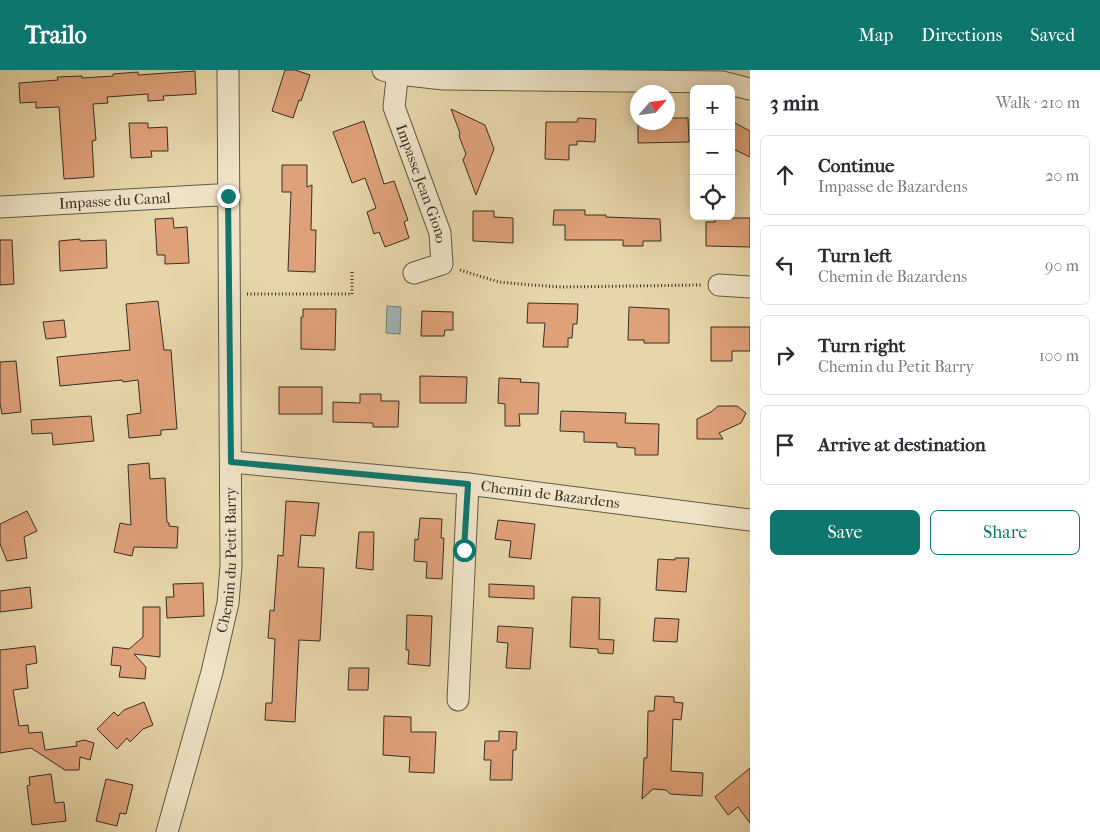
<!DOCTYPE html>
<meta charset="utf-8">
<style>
body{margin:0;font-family:"IM FELL French Canon",serif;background:#f2f2f3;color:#2b2b33}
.controls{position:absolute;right:15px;top:15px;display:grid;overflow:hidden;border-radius:8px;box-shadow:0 2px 12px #0003}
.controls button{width:45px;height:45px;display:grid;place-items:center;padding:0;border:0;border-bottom:1px solid #e1e1e2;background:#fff;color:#2b2b33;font:25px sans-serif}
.compass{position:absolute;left:630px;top:15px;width:45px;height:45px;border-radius:50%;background:#fff;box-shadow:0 2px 12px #0003;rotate:62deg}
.stop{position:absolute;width:15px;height:15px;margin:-11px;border:4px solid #0f766e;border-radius:50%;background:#fff}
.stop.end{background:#0f766e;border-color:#fff;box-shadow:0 1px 5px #0008}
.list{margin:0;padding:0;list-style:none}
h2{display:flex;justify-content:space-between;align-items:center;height:65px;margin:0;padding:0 20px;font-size:21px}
h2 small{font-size:16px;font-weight:400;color:#7c7c81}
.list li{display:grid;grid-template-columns:32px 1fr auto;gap:15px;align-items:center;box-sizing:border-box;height:80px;margin:0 10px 10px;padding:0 10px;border:1px solid #e1e1e2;border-radius:8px}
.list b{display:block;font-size:19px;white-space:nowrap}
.list p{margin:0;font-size:16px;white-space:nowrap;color:#7c7c81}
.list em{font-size:16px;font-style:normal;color:#7c7c81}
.actions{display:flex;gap:10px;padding:15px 20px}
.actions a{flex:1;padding:11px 0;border:1px solid #0f766e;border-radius:8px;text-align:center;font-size:18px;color:#0f766e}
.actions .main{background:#0f766e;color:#fff}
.icon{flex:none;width:28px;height:28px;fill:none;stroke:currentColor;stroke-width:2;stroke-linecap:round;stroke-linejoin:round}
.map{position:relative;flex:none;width:750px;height:762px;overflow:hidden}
header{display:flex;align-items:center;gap:30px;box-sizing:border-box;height:70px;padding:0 25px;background:#0f766e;color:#fff}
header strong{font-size:24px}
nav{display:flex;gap:28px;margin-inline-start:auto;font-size:18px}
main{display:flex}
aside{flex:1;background:#fff}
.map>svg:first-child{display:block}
.water{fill:#9cb6b4;stroke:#74807b}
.building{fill:#dfa17a;stroke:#382e25}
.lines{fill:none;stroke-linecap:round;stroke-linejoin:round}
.minor-casing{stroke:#645846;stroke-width:23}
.path{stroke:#382e25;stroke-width:3;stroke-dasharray:1 2.5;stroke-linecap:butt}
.minor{stroke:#efe4c7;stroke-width:21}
.route{stroke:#0f766e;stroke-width:6}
.labels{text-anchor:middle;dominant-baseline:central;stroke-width:5;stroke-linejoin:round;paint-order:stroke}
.street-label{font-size:15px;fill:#382e25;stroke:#efe4c7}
</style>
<header>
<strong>Trailo</strong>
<nav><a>Map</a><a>Directions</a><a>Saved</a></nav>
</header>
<main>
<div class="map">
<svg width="750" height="762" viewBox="0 0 750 762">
<rect width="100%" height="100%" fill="#e7d6a9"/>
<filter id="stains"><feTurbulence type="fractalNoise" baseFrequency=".004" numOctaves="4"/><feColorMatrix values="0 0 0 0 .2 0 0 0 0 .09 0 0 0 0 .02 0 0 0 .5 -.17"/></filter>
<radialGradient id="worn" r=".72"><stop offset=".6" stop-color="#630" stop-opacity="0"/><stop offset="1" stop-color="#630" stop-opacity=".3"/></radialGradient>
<polygon class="water" points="387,236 401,237 400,264 386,263"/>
<g class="building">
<polygon points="285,0 295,0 310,5 301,31 299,30 293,48 272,41"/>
<polygon points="195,1 196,24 163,26 164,30 148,31 148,24 107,27 108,33 93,34 96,70 92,71 94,107 64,109 59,37 36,38 36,32 20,33 19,13 58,10 57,7 82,6 82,8 113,6 113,4 138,2 138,5"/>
<polygon points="451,39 485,55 494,79 476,125 463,90 466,84 459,66 460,63"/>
<polygon points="578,48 596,49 595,72 577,71 577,75 569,75 569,90 545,89 546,52 577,52"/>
<polygon points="668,48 688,48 689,72 638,73 638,52 668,52"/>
<polygon points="364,51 384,114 394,111 408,150 404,152 409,168 385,177 379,162 374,164 367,142 376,138 365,108 352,113 333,62"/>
<polygon points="731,51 750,61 750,87 731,78"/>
<polygon points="129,53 148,53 148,58 167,57 168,81 151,81 152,87 131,88"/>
<polygon points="282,95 307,95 307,117 312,115 311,160 316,160 315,202 288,201 291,122 282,122"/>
<polygon points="554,140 585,140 585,145 606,145 606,147 660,149 661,171 643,171 643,176 623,176 623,170 565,170 565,155 553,155"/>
<polygon points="473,141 494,141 494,147 513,148 513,173 473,171"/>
<polygon points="173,148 174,158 187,157 189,193 165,194 165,185 157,185 155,149"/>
<polygon points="715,148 750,148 750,177 706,176 706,152 715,152"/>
<polygon points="80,169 80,171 106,170 107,198 60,201 59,171"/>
<polygon points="0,170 12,170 14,214 0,215"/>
<polygon points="158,231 164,280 171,280 177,359 161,360 161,365 129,368 127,345 141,343 138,310 123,312 122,310 60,316 57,287 130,280 126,234"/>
<polygon points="528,233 578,234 577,254 573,254 572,268 568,268 568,277 543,277 545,253 527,253"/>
<polygon points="629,237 669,239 669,273 644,273 644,270 628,270"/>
<polygon points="303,239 336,239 335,280 301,279 301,247 303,247"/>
<polygon points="422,241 453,242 453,260 445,260 444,266 421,266"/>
<polygon points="64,250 66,267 46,269 43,252"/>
<polygon points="711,257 750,257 750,281 732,281 732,291 711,291"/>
<polygon points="16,291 21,342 2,344 0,333 0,292"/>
<polygon points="420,306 467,307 466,333 420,333"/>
<polygon points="499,308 521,309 520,312 539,313 538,344 519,344 520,356 505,356 505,334 498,333"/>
<rect x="279" y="317" width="43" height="27"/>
<polygon points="360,324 381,324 381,331 399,331 398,357 373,357 373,353 333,352 333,332 360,333"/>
<polygon points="718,336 737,336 746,343 741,353 719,363 723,369 697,369 697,349 711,342"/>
<polygon points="561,341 626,343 625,353 659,354 658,385 635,385 635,378 617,377 617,373 584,372 584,362 560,361"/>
<polygon points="91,346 94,371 53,375 52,363 32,364 31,350"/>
<polygon points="149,393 150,409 165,408 167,452 169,453 169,456 178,457 177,478 134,477 132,486 114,482 120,453 131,455 128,395"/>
<polygon points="286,431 319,433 315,466 301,465 298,497 324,498 320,571 299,570 295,652 265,650 266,633 272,633 275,569 268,568 270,540 274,541 278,485 283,486"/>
<polygon points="27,441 37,461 24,467 27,488 7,491 0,474 0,454"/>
<polygon points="420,448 442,449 441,468 444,468 442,509 426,508 427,492 414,491 415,469 418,470"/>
<polygon points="498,450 535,454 531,489 509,487 511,471 495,469"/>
<polygon points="359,462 374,462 373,500 356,498"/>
<polygon points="675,488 689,488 686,522 656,520 658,489 675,490"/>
<polygon points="203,513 204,546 167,548 166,527 174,527 173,514"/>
<polygon points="489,514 534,516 534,529 489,527"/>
<polygon points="30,517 32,538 0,542 0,521"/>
<polygon points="572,527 600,528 599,569 614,570 613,584 598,583 598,579 570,577"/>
<polygon points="143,537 160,537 160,587 134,584 146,597 145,609 119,607 121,596 111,595 113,577 129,579 143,567"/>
<polygon points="407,545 432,546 430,596 408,594 409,580 406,580"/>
<polygon points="655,548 679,549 677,572 653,571"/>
<polygon points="498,556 533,558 530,599 506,598 508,573 497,572"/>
<polygon points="35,576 37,593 26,595 28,618 13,620 19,656 28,655 29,663 42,662 45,680 77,676 76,672 84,670 94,673 90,690 80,687 79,700 65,700 31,678 0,683 0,580"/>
<polygon points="349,598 369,598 368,620 348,620"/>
<polygon points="655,626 674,627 674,632 683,633 681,650 673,649 671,701 703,703 702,726 670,724 666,720 653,719 642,729 644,688 647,688 648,641 654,641"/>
<polygon points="144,632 153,655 143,659 130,672 127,668 117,679 97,659 114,642 118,646 124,640"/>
<polygon points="384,646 411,647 411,662 436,662 434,703 409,702 410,687 383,685"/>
<polygon points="499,661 517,662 516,680 513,680 512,710 490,710 491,690 484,690 485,671 499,671"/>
<polygon points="750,698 750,753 738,737 728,745 715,727"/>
<polygon points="51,704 55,733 64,732 66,751 32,755 27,716 30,715 29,707"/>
<polygon points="106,709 133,715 126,744 120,743 117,756 96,751"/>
</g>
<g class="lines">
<g class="minor-casing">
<g id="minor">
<polyline points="383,0 398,4 444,9 722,12 750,19"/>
<path id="s1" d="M398,0l-4,37 46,126 2,31 -28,9"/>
<path id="s2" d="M0,137l217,-12 11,1"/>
<polyline points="719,215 750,217"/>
<path id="s3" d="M231,392l237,22 282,36"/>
<polyline points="458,630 468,414"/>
<path id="s4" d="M167,762l45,-160 16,-69 3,-37 -3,-496"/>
</g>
</g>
<g class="path">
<polyline points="460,200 499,212 532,215 562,217 701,215"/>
<polyline points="247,224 352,224 352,201"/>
</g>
<use href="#minor" class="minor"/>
</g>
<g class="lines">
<polyline class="route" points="228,126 231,392 468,414 464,480"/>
</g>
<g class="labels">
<g class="street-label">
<text stroke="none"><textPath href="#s1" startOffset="119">Impasse Jean Giono</textPath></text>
<text stroke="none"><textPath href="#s2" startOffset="115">Impasse du Canal</textPath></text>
<text stroke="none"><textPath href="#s3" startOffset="321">Chemin de Bazardens</textPath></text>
<text stroke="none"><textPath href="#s4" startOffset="280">Chemin du Petit Barry</textPath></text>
</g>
</g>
<rect width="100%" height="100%" filter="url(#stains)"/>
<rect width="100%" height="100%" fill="url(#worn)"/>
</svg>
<div class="controls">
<button>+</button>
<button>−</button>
<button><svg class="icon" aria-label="locate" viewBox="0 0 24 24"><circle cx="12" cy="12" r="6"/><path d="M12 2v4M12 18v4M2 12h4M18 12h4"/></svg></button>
</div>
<svg class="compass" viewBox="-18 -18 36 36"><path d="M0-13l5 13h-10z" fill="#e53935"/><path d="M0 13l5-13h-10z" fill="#7c7c81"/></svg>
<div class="stop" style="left:464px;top:480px"></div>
<div class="stop end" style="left:228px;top:126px"></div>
</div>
<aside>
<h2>3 min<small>Walk · 210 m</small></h2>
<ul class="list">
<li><svg class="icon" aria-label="ahead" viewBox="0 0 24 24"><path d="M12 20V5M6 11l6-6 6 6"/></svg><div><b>Continue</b><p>Impasse de Bazardens</p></div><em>20 m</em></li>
<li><svg class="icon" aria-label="left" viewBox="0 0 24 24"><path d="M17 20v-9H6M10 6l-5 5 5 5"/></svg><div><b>Turn left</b><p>Chemin de Bazardens</p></div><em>90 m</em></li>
<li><svg class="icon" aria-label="right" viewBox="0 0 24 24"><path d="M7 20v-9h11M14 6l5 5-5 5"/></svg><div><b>Turn right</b><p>Chemin du Petit Barry</p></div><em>100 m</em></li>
<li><svg class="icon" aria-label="arrive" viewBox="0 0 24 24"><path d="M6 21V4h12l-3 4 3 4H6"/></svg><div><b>Arrive at destination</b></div></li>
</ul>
<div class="actions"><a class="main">Save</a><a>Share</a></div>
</aside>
</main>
